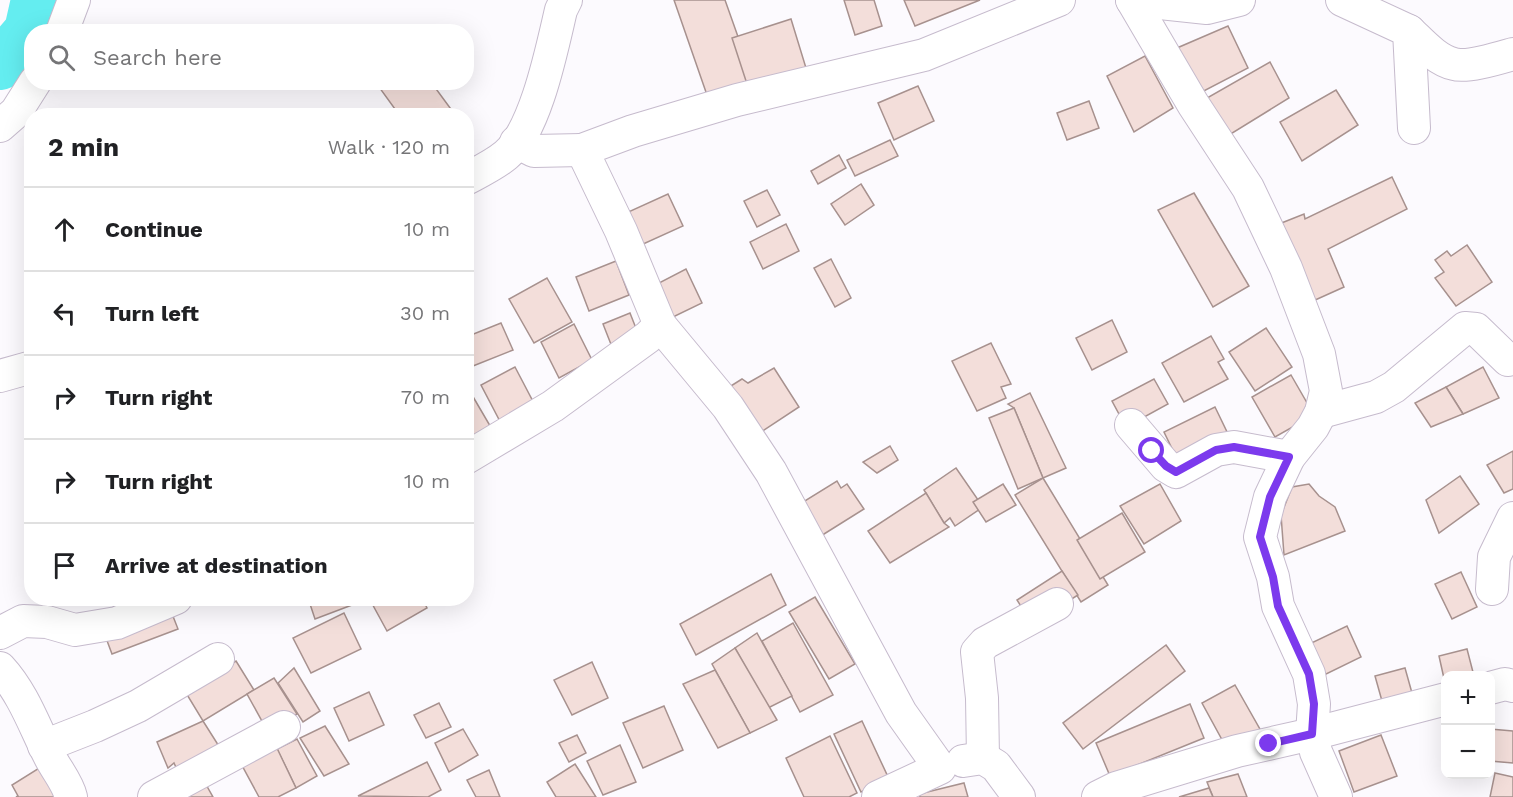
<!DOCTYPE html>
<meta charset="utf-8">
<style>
body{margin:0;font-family:"Work Sans",sans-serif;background:#f6f6f6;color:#202124}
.controls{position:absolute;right:18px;bottom:18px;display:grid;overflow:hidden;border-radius:12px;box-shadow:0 6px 24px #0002}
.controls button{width:54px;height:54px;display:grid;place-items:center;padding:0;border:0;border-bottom:2px solid #e0e0e0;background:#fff;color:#202124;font:30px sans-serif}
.stop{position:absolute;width:18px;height:18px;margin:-14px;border:4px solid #7c3aed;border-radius:50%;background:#fff}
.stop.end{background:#7c3aed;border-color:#fff;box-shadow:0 2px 6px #0008}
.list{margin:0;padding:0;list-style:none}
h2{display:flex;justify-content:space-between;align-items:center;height:78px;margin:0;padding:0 24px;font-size:26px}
h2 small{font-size:20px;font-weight:400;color:#757577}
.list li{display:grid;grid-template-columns:39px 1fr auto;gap:18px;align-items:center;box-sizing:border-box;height:84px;padding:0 24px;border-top:2px solid #e0e0e0}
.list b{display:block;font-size:22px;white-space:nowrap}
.list em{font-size:20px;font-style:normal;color:#757577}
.icon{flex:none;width:33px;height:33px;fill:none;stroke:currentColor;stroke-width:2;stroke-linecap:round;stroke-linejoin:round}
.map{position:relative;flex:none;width:1513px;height:797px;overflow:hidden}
.search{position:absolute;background:#fff;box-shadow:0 6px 24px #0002;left:24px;top:24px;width:450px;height:66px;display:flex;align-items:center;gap:15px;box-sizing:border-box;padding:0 21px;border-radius:24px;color:#757577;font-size:22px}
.panel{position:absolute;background:#fff;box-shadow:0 6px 24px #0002;left:24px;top:108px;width:450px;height:498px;border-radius:24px}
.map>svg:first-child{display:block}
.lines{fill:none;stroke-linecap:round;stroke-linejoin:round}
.river{stroke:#64edf0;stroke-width:50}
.building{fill:#f3deda;stroke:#a7918e;stroke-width:1.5}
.minor-casing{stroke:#c6bbcd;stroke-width:34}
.minor{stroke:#fff;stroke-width:32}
.route{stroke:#7c3aed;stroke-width:8}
</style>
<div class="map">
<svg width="1513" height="797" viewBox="0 0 1513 797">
<rect width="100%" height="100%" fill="#fcfafe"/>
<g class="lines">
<polyline class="river" points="0,65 29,31 36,0"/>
</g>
<g class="building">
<polygon points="674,0 725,0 753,79 707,95"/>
<polygon points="844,0 874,0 882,26 855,35"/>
<polygon points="904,0 980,0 915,26"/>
<polygon points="791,19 806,68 748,87 732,38"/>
<polygon points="1228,26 1248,68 1198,94 1177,48"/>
<polygon points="1145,56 1173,108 1134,132 1107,76"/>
<polygon points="1270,62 1289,98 1221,140 1200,102"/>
<polygon points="385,82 431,82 456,116 400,116 379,87"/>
<polygon points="918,86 934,121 894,140 878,103"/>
<polygon points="1336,90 1358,125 1302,161 1280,122"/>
<polygon points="1089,101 1099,128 1067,140 1057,113"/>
<polygon points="890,140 898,156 855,176 847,160"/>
<polygon points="839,155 846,168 818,184 811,171"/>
<polygon points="1392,177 1407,209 1328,249 1344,287 1313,301 1279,224 1304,214 1305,219"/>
<polygon points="861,184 874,205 845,225 831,204"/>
<polygon points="767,190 780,215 757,227 744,201"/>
<polygon points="1194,193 1249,286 1213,307 1158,210"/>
<polygon points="668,194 683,226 641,245 626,213"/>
<polygon points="786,224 799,251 763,269 750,242"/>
<polygon points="1467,245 1492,282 1456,306 1435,278 1444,272 1435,260 1447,251 1451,256"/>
<polygon points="831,259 851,298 835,307 814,268"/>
<polygon points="616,261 629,295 589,311 576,277"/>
<polygon points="686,269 702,303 673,317 657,284"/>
<polygon points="547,278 572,322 534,343 509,299"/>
<polygon points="630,313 641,341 614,352 603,324"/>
<polygon points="1112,320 1127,352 1092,370 1076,338"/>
<polygon points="501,323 513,350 473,366 466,351 466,337"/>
<polygon points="574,324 592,360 559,378 541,342"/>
<polygon points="1266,328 1292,367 1255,391 1229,352"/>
<polygon points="1211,336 1224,359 1218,362 1228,379 1184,402 1162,363"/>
<polygon points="991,343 1011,384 1001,387 1006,398 977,411 952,361"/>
<polygon points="515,367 538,411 504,429 481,385"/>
<polygon points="1483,367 1499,398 1463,414 1446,387"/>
<polygon points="774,368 799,407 758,434 726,389 742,379 748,383"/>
<polygon points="1291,375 1314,415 1275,437 1252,397"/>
<polygon points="1154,379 1168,404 1126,427 1112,401"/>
<polygon points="1446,387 1463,414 1431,427 1415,403"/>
<polygon points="1030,393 1066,468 1043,478 1014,408 1008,404"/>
<polygon points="472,395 496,436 466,453 466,398"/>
<polygon points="1215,407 1229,436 1178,461 1164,432"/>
<polygon points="1014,408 1043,478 1018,489 989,418"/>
<polygon points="890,446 898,460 877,473 863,462"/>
<polygon points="1513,451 1513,489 1504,493 1487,465"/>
<polygon points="956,468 983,507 955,526 950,518 944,523 924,490"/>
<polygon points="1460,476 1479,504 1439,533 1426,500"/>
<polygon points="1043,478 1108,585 1081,602 1015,495"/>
<polygon points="837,481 841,488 847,484 864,509 816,539 803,502"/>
<polygon points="1003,484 1016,505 986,522 973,502"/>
<polygon points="1160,484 1181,521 1144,544 1120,506"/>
<polygon points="1309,484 1319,496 1335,507 1345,531 1284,555 1281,515 1292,487"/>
<polygon points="926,493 944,523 949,527 890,563 868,531"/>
<polygon points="1122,513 1145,552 1100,579 1077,540"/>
<polygon points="1062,571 1078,595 1032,624 1017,600"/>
<polygon points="1461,572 1477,607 1452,619 1435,584"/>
<polygon points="771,574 786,605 696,655 680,624"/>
<polygon points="815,597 855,664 829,679 789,612"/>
<polygon points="308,598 350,598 352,605 315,619"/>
<polygon points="369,598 422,598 427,608 387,631"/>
<polygon points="169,606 178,629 112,654 103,630"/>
<polygon points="344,613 361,649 311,673 293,638"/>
<polygon points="793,623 833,695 800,712 762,641"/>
<polygon points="1347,626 1361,657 1320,677 1305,646"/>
<polygon points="757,633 792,696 768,708 735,648"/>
<polygon points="1166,645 1185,671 1083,749 1063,723"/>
<polygon points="735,648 777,720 750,733 712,664"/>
<polygon points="1467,649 1474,676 1446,676 1445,683 1439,656"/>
<polygon points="236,661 254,690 203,721 186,693"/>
<polygon points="592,662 608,698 572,715 554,680"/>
<polygon points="294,668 320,711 303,722 278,683"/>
<polygon points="1405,668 1412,693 1382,701 1375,676"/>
<polygon points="715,670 750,733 718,748 683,684"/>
<polygon points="274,678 297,714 268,732 247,694"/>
<polygon points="1235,685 1261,731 1226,747 1202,703"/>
<polygon points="369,692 384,725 349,741 334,708"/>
<polygon points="439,703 451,727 426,738 414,715"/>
<polygon points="1190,704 1204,738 1110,776 1096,743"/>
<polygon points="664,706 683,750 643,768 623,723"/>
<polygon points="203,721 222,751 179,774 174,763 168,768 157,742"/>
<polygon points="862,721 889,779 861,792 834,734"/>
<polygon points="325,726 349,764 324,776 300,738"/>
<polygon points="463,729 478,755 449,772 435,743"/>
<polygon points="1490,729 1513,731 1513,763 1490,761"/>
<polygon points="577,735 586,753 569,762 559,743"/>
<polygon points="1381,735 1397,776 1354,792 1339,751"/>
<polygon points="830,736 857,793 849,797 804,797 786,758"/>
<polygon points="297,739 317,776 296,788 277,749"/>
<polygon points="275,744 296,788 278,797 259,797 239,760"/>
<polygon points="620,745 636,782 603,795 587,761"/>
<polygon points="427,762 441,790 428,797 358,796"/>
<polygon points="575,764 596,797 556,797 547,782"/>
<polygon points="44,765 61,793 54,797 16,797 18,796 12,785"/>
<polygon points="489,770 500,797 476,797 467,780"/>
<polygon points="1495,773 1513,777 1513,797 1490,797"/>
<polygon points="1238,774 1247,797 1213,797 1207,782"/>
<polygon points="204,781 213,797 183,797"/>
<polygon points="964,783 968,797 920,797 919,794"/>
<polygon points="1209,788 1213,797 1179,797"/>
</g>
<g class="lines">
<g class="minor-casing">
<g id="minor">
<polyline points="1132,0 1193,104 1248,188 1286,268 1319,354 1326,391 1321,412 1313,427 1289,457 1270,497 1260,537 1273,577 1278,606 1309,674 1314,704 1312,734 1316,752 1336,797"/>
<polyline points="1132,0 1207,8 1239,0"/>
<polyline points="1342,0 1409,31 1414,128"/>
<path d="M1409,31c12,11 27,29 45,33 13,4 45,-6 59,-10"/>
<polyline points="62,32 74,0"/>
<polyline points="0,126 16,112 35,82"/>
<polyline points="516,142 534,151 582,150"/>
<path d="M466,179c13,-7 28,-14 40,-24 30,-25 46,-107 55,-145l5,-10"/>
<polyline points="0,376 32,367"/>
<polyline points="1321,412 1376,397 1394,387 1465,328 1476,329 1508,360"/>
<polyline points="1131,425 1166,466 1176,472 1216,450 1234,447 1289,457"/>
<polyline points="466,458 553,406 648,337 660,325"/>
<polyline points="1492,589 1494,557 1513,518"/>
<polyline points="0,633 23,621 47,622 75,630 117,623 176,598"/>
<path d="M0,668c24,26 35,60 51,91 7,13 17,25 20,38"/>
<polyline points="1490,688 1505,684 1513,686"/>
<polyline points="44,746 95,726 138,706 218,659"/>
<polyline points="983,758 982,698 977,652 985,643 1057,604"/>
<polyline points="963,761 983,758 996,766 1019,797"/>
<polyline points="154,797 284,727"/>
<polyline points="878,797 940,768 901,713 771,472 728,407 660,325 621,231 582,150 633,131 737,100 924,55 1059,0"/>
<polyline points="1098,797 1116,788 1237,751 1312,734 1446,699"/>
</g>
</g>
<use href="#minor" class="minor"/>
</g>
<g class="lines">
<polyline class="route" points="1152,451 1166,466 1176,472 1216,450 1234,447 1289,457 1270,497 1260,537 1273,577 1278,606 1309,674 1314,704 1312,734 1269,744"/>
</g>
</svg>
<div class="controls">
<button>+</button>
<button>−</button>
</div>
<div class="stop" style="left:1152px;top:451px"></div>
<div class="stop end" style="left:1269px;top:744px"></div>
<div class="search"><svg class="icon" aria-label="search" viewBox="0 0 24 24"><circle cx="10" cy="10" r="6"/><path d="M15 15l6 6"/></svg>Search here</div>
<section class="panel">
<h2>2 min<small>Walk · 120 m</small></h2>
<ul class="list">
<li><svg class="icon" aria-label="ahead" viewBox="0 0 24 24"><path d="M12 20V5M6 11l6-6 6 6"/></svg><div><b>Continue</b></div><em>10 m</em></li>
<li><svg class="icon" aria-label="left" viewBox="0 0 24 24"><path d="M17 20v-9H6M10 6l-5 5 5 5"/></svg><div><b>Turn left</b></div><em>30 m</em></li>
<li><svg class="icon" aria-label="right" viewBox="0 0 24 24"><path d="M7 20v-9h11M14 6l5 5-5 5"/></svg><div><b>Turn right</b></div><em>70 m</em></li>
<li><svg class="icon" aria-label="right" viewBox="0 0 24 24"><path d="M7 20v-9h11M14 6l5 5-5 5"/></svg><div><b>Turn right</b></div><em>10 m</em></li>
<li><svg class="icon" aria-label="arrive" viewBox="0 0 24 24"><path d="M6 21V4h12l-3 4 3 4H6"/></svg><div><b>Arrive at destination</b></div></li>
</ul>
</section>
</div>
